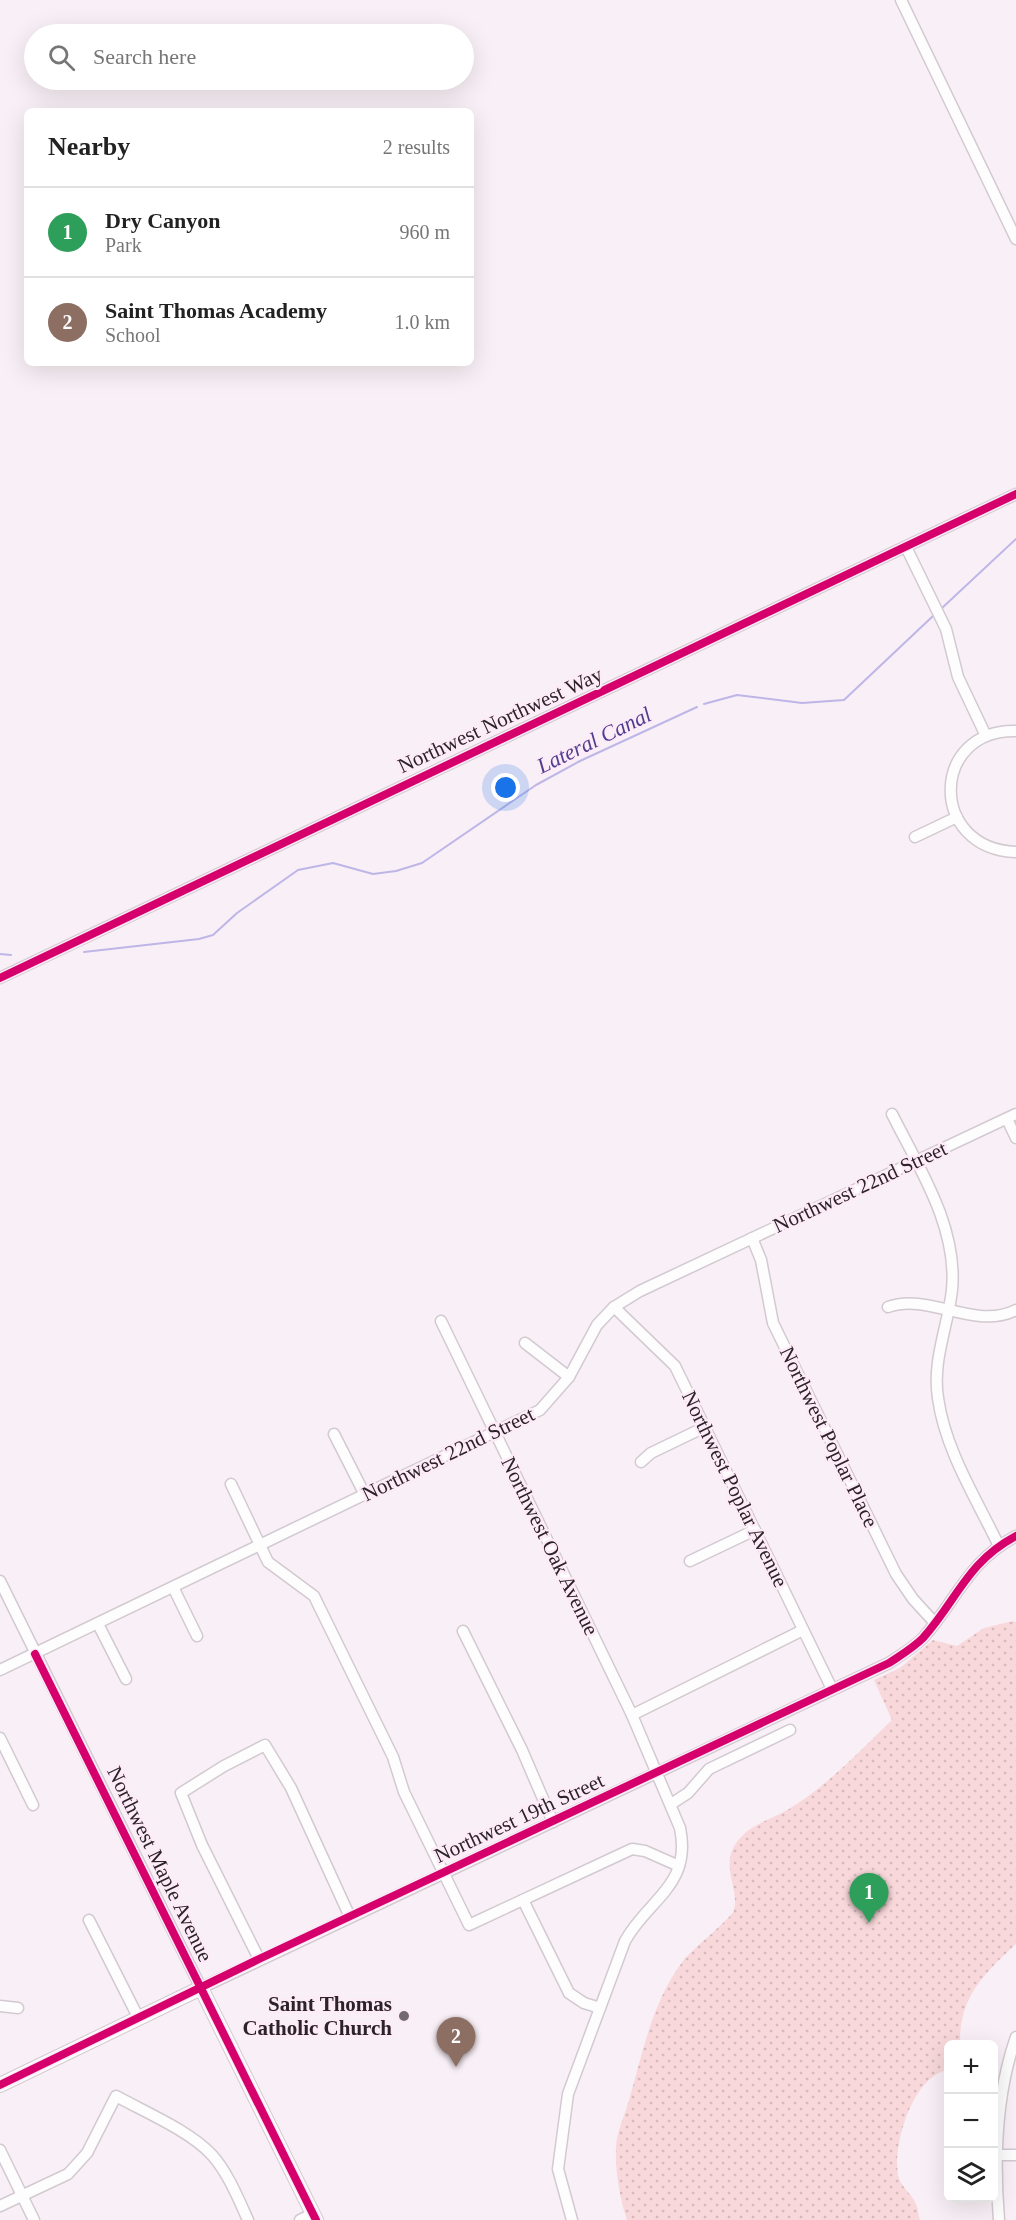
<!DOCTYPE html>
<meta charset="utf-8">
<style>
body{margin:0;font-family:"Times New Roman",serif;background:#f2f2f2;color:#222}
.controls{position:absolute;right:18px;bottom:18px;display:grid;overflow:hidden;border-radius:9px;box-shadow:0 6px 24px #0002}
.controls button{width:54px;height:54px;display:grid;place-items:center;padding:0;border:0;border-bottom:2px solid #e0e0e0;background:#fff;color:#222;font:30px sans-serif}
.you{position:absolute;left:506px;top:788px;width:21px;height:21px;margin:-15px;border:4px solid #fff;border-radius:50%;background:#1a73e8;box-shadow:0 0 0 9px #1a73e833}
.badge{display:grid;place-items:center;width:39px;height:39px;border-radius:50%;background:#736a71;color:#fff;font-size:20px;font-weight:700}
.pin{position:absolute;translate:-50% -50px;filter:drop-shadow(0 2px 3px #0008)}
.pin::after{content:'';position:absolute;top:32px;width:21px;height:18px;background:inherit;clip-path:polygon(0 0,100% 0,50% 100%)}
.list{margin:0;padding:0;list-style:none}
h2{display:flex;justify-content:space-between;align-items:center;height:78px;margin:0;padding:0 24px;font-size:26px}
h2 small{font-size:20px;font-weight:400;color:#767676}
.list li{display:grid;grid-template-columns:39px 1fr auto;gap:18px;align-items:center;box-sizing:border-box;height:90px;padding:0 24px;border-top:2px solid #e0e0e0}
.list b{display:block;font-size:22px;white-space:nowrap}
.list p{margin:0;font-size:20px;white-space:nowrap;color:#767676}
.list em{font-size:20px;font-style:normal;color:#767676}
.icon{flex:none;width:33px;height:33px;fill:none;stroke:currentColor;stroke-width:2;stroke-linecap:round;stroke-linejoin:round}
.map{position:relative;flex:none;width:1016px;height:2220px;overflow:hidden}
.search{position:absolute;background:#fff;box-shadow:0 6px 24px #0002;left:24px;top:24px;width:450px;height:66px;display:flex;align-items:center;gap:15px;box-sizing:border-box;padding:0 21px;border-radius:33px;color:#767676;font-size:22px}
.panel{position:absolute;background:#fff;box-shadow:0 6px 24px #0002;left:24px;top:108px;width:450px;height:258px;border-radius:9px}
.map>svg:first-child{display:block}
.park{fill:url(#park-dots)}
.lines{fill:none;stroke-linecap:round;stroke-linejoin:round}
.stream{stroke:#beb6e7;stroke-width:2}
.minor-casing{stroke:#d2cad0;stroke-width:13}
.major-casing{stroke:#d2cad0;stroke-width:16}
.minor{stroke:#fefdfe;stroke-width:10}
.major{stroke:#fefdfe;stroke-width:14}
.cycleway-casing{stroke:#fdebf8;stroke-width:11}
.cycleway{stroke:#d6006c;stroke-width:8}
.poi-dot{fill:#736a71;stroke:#fdebf8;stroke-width:2}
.labels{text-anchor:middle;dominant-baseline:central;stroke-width:5;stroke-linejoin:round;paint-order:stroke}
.street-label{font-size:21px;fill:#2b2329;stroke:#fdebf8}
.poi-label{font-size:21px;font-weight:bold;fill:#2b2329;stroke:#fdebf8;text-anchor:end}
.water-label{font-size:22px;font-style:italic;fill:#4e3f8e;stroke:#fdebf8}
</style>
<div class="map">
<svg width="1016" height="2220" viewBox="0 0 1016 2220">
<defs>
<pattern id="park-dots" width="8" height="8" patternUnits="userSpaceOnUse" patternTransform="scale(1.5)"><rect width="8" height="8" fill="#f8d8da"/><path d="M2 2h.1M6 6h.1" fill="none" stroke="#d5b9bb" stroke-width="1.8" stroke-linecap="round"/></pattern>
</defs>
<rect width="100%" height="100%" fill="#f9eff6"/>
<path class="park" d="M1013,1621l3,1v322c-33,31 -57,53 -56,100h-12v26c-35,6 -55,73 -50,105 2,11 12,17 17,27 3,5 3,12 5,18h-293c-7,-21 -12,-49 -11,-72 0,-15 9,-33 13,-48 14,-48 23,-98 54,-139 10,-13 49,-43 51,-51 6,-24 -18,-48 8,-74 14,-14 31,-17 47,-27 38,-23 71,-58 103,-89l-18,-40 26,-12 33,-28 24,6 27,-18z"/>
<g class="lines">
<g class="stream">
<polyline points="942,608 1016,539"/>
<polyline points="704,704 737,695 802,703 844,700 933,616"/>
<polyline points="84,952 199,939 213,935 237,913 298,870 333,863 373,874 396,871 422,863 536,785 580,761 697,707"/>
<polyline points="0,954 11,955"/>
</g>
<g class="minor-casing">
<g id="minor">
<polyline points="901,0 1016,239"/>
<polyline points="906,547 946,629 958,677 986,736"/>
<path d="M1016,731c-86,-2 -88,118 0,121"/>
<polyline points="915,837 957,817"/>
<polyline points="0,978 1016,494"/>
<path d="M892,1114c27,54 66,113 60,176 -4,36 -20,71 -14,108 7,52 39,102 61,148"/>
<polyline points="1007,1119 1016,1138"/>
<polyline points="752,1238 761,1260 773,1323 896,1574 913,1599 934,1622"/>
<polyline points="614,1307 675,1366 832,1689"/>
<path d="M888,1307c41,-15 87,24 128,3"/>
<path d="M441,1321l191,394 48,113c12,58 -32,71 -55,113l-57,153 -10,75 14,51"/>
<polyline points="525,1343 569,1377"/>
<polyline points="334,1434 365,1495"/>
<polyline points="641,1462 651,1453 705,1427"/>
<polyline points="231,1484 268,1562 314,1596 393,1757 404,1792 469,1925 632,1849 645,1851 679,1866"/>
<polyline points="690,1561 755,1530"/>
<path d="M0,1581l201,407 688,-325c12,-8 24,-15 34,-25 34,-38 44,-76 93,-102"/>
<polyline points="173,1587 197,1636"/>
<polyline points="98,1624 126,1679"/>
<polyline points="463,1631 522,1750 553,1822"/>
<polyline points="0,1670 540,1410 569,1377 597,1325 614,1307 640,1291 1016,1114"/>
<polyline points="632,1715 803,1630"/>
<polyline points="0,1738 33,1805"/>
<polyline points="671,1804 688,1793 709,1769 790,1730"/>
<polyline points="523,1900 569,1993 584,2003 600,2008"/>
<polyline points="89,1920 138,2017"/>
<polyline points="259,1959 202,1845 181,1793 224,1766 265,1745 291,1788 350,1917"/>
<polyline points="0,2006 18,2008"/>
<polyline points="0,2150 34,2220"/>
<polyline points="998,2155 1016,2155"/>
<path d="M0,2206l68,-32 19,-21 29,-57c29,16 74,35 96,59 16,18 26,43 36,65"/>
<polyline points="300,2220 313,2214"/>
<path d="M999,2220c-5,-60 -3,-126 17,-183"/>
</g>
</g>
<g class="major-casing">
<polyline id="major" points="0,2085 201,1988 316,2220"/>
</g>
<use href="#minor" class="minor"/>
<use href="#major" class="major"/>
<g class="cycleway-casing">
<g id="cycleway">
<polyline points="0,978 1016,494"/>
<polyline points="35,1654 316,2220"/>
<path d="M0,2085l259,-126 630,-296c12,-8 24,-15 34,-25 34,-38 44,-76 93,-102"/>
</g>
</g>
<use href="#cycleway" class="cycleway"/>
</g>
<circle class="poi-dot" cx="404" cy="2016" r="6"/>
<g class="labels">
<g class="street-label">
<text transform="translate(500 720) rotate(-25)">Northwest Northwest Way</text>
<text transform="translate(860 1187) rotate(-25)">Northwest 22nd Street</text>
<text transform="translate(829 1437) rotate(64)">Northwest Poplar Place</text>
<text transform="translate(448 1454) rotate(-26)">Northwest 22nd Street</text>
<text transform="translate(735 1489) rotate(64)">Northwest Poplar Avenue</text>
<text transform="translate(550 1546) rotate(64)">Northwest Oak Avenue</text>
<text transform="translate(519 1818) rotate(-25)">Northwest 19th Street</text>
<text transform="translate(160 1864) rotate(64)">Northwest Maple Avenue</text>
</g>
<g class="poi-label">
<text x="392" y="2004">Saint Thomas<tspan x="392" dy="24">Catholic Church</tspan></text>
</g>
<g class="water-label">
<text transform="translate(594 740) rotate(-26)">Lateral Canal</text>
</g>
</g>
</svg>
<div class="controls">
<button>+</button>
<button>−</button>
<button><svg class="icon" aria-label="layers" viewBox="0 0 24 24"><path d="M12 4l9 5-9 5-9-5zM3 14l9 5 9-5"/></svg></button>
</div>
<div class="you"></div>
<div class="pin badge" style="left:869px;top:1923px;background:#2e9e5b">1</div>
<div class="pin badge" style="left:456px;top:2067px;background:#8d6e63">2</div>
<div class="search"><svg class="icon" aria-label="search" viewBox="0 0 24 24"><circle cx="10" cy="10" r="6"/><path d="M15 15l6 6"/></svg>Search here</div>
<section class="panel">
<h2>Nearby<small>2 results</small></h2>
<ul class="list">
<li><span class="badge" style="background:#2e9e5b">1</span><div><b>Dry Canyon</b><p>Park</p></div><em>960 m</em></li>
<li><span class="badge" style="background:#8d6e63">2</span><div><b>Saint Thomas Academy</b><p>School</p></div><em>1.0 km</em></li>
</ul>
</section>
</div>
